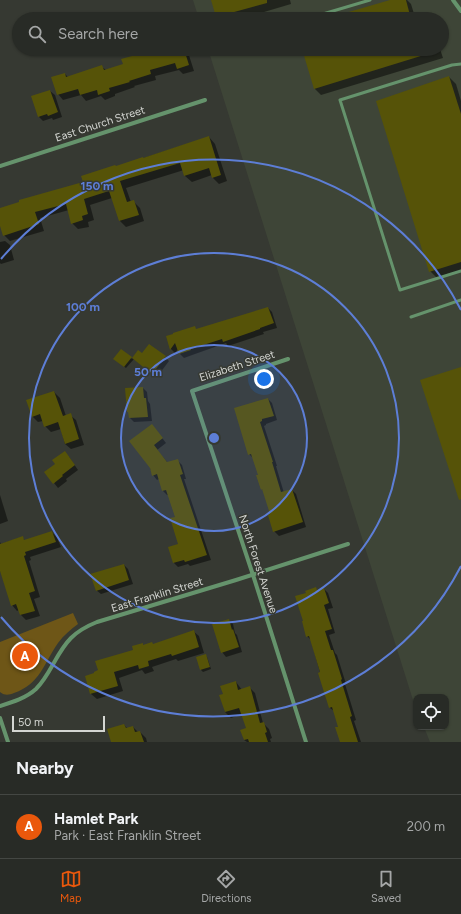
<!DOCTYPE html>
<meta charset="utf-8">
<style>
body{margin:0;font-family:Figtree,sans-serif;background:#30332e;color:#f1f3f6}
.controls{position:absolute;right:12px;bottom:12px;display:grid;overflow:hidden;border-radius:8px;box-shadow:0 1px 3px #0004}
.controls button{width:36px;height:36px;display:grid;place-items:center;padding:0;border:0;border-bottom:1px solid #444743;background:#282b26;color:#f1f3f6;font:20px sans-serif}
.scale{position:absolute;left:12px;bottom:10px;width:93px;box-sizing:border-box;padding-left:4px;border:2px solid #d4d6d2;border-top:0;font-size:11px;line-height:14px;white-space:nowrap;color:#d4d6d2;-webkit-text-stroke:3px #363932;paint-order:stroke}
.you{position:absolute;left:264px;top:379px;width:14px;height:14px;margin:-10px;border:3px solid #fff;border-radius:50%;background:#1a73e8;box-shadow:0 0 0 6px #1a73e833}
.badge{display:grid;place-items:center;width:26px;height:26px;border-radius:50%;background:#ea580c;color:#fff;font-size:13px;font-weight:700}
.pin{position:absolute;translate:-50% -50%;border:2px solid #fff;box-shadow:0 1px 4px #0006}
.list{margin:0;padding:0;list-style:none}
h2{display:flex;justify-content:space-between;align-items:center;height:52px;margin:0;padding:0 16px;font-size:17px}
h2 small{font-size:13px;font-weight:400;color:#a5a7a7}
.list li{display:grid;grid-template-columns:26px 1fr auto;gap:12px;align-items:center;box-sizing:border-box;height:64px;padding:0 16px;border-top:1px solid #444743}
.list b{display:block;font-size:15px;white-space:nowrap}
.list p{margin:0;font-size:13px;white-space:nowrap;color:#a5a7a7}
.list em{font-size:13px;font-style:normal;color:#a5a7a7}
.icon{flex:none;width:22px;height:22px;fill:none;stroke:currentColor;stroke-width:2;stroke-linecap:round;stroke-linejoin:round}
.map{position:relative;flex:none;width:461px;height:742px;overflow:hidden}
.search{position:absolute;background:#282b26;box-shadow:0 1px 3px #0004;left:12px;right:12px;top:12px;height:44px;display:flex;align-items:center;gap:10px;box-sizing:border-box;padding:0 14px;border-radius:22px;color:#a5a7a7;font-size:15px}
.sheet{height:116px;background:#282b26}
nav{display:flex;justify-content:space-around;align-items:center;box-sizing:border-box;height:56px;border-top:1px solid #444743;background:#282b26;font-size:11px;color:#a5a7a7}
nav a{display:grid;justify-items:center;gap:2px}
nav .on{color:#ea580c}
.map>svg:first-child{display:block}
.built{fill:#3e4537}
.green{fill:#6e5617}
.shadow{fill:#0007}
.building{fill:#565308}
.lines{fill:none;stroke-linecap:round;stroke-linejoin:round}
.service{stroke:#65936c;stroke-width:3}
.minor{stroke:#65936c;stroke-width:4}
.ring{fill:none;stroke:#5d7ed6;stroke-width:2}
.labels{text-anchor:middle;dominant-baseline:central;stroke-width:3;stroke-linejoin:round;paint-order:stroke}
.street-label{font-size:11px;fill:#d4d6d2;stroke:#363932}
.centre{fill:#5d7ed6;stroke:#363932;stroke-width:2}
.ring-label{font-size:12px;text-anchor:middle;font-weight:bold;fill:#5d7ed6;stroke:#363932;stroke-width:3;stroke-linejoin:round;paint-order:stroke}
</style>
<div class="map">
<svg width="461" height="742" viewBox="0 0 461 742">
<rect width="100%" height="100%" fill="#363932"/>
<polygon class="built" points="193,0 461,0 461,742 430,742 424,727 446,727 446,697 416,697 416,707 413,700 208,49 442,49 442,19 199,19"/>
<path class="green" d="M73,613l5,11c-7,5 -14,11 -20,19 -14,20 -18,41 -44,50 -5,2 -9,3 -14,-1v-50z"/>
<g class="shadow">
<polygon points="212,0 290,0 291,4 240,19 219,19 217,17"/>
<polygon points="393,0 407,0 411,4 415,17 417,17 419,19 330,19"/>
<polygon points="148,49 187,49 194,71 183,74 179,70 155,76 156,80 134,86 135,87 115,94 115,96 105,100 101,96 86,101 81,95 63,100 58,94 65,74 68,77 102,67 106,70 124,65 134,57 133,54"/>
<polygon points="303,49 440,49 443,58 321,95 315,89"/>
<polygon points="449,77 456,84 461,101 461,270 437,278 430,271"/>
<polygon points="50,91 55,95 62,117 53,120 52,118 43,121 39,117"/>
<polygon points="209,137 215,144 227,181 219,184 213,178 212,175 192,182 185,176 184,170 126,188 131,202 133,201 140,208 144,221 126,227 120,221 112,198 90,205 94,220 88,222 89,227 78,229 72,223 69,210 40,218 44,231 10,241 4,235 0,223 0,209 84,183 116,167"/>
<polygon points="5,241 10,245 14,260 1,264 0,263 0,242"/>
<polygon points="268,308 272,312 277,328 263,332 264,334 228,346 226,343 195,354 184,358 180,354 178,349 175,353 171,349 167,337 197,330"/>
<polygon points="138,351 142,354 165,357 169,361 157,377 134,359 126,368 117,361 131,358 132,359"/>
<polygon points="143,388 147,392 148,401 150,404 152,421 134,422 130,418"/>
<polygon points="54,392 60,398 66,416 70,415 76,420 84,445 71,449 65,444 61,429 51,432 45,426 43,421 38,422 32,416"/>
<polygon points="268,399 272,403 277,420 266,424 266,425 264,426 277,466 276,466 284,493 292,490 296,494 306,527 279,536 274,531 271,515 264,491 262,489 259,475 253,458 249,454"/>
<polygon points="156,430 166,443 157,450 168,463 177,460 182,465 186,479 184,479 211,560 190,566 188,564 178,567 174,563 169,548 179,545 176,517 169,495 167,495 163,491 159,479 157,480 153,475 150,468"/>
<polygon points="69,457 78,470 66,479 67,481 58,488 54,483"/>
<polygon points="0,495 8,521 0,524"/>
<polygon points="52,532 57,538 61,547 30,557 31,560 29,561 40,597 34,599 40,616 26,620 21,615 19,610 17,611 12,605 0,570 0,542 1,544 22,537 25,541"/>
<polygon points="124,565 128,569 133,584 101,594 96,590"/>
<polygon points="316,589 318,591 324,589 328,593 333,608 328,609 335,633 329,635 335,653 337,655 346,684 345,684 356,720 354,721 361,742 341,742 339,727 334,711 330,708 311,640 307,636 307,594"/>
<polygon points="228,620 233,624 235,633 237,635 242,652 226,657 222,652"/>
<polygon points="193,631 199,636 204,653 178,661 176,659 152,667 154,671 145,674 142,670 119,678 123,691 97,699 91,694 86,677 95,674 135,651 142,644 144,646 153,645"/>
<polygon points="205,655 207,657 211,669 203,672 201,670"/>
<polygon points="236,682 242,690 249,687 255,693 263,723 269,729 272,738 270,739 271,742 247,742 244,740 247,728 242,714 231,718 225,712 224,695"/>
<polygon points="124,725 128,729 133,727 138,732 140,732 146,738 147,742 112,742"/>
</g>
<g class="building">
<polygon points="211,0 267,0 267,3 216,17"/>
<polygon points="390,0 406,0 411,19 335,19 335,16"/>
<polygon points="143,49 144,52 154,49 184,49 189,65 177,69 175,63 150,70 151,74 129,81 130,82 109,88 110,91 98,95 97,90 80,95 78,89 57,95 51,77 65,73 66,77 102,65 104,70 123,64 121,59 132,56 131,53"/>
<polygon points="302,49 437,49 437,51 314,89"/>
<polygon points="449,76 461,114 461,262 429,272 376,101"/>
<polygon points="50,90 58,112 48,116 47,114 38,117 31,96"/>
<polygon points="209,136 221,175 212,178 209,168 184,176 180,163 120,181 127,202 134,200 139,215 119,221 109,191 84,199 88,214 82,216 83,220 71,224 66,204 35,212 39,224 3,236 0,226 0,208 19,202 19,200 83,182 81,176 115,165 116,166 143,157 143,158"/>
<polygon points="268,307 274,323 260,328 260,329 223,342 222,339 191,349 191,350 179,354 175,343 170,350 166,336 173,334 173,333 195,326 196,329"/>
<polygon points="149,344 166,356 152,374 132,358 138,350 142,353"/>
<polygon points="121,349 132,357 124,367 113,359"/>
<polygon points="461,367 461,499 459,500 420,380"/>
<polygon points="143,387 144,398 146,398 148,417 129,418 128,412 127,412 125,388"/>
<polygon points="54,391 63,416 71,413 79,439 65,444 58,422 44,427 40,414 32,417 26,400"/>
<polygon points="268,398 274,416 262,419 262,421 260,422 273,462 272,462 281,492 292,489 303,522 273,532 268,515 270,514 262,489 261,490 256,475 258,475 251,454 248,455 234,408"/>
<polygon points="152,424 163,438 154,445 167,462 178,459 183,474 180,475 207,555 185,562 184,560 173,563 168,547 178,544 170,518 175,517 166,490 162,491 157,474 152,476 150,468 129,441"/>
<polygon points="65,451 75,465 62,475 63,476 53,484 44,472 55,464 52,460"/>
<polygon points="52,531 56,542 25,552 26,555 24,556 35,591 29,593 35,611 20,615 16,604 11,606 0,571 0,544 23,536 24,540"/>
<polygon points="124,564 129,580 96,591 90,574"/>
<polygon points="316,587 317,590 324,588 329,603 324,605 332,629 325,631 331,650 333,650 342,679 341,680 352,716 350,717 358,742 340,742 335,727 338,727 332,707 329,708 318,673 320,672 309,636 306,637 302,621 303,621 295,596 306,593 305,591"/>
<polygon points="229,619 232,630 233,629 239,647 221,653 212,624"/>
<polygon points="194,630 199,647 172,656 171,654 148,661 149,666 139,669 138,665 114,672 118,686 90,694 85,676 94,673 94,672 98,670 95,661 133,650 132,646 143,643 143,645 152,642 153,644"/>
<polygon points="206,654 210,667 200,670 196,657"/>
<polygon points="236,681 238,690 250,686 260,723 264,722 267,732 265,733 268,742 249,742 248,739 244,740 240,730 246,728 239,708 225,712 219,695 223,694 220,686"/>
<polygon points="124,724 126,728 133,726 135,732 140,731 144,742 111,742 107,729"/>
</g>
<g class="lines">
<g class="service">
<polyline points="306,19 370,0"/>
<polyline points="461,64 452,65 340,100 400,290 461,271"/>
<polyline points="411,317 461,300"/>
</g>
<g class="minor">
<polyline points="453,0 461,11"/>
<polyline points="0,166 205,100"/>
<polyline points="288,359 192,391 253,575 306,742"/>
<path d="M0,706c13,-4 26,-8 36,-17 15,-15 20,-36 35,-51 7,-7 16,-12 26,-16l139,-42 112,-36"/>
<polyline points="0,718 8,742"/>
</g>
</g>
<circle cx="214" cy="438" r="93" fill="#5d7ed6" fill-opacity=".12"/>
<g class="ring">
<circle cx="214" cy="438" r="93"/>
<circle cx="214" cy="438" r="185"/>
<path d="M461 566A278 278 0 0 1 1 617M1 259A278 278 0 0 1 461 310"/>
</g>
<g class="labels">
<g class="street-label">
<text transform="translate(100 124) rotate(-18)">East Church Street</text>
<text transform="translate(237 366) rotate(-18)">Elizabeth Street</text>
<text transform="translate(258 564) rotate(72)">North Forest Avenue</text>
<text transform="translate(157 595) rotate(-17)">East Franklin Street</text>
</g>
</g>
<circle cx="214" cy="438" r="6" class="centre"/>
<g class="ring-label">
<text x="97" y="190">150 m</text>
<text x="83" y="311">100 m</text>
<text x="148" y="376">50 m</text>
</g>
</svg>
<div class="controls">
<button><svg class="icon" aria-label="locate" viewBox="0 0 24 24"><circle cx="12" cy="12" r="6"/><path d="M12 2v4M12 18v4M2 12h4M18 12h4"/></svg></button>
</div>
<div class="scale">50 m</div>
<div class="you"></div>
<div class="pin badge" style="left:25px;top:656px">A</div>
<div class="search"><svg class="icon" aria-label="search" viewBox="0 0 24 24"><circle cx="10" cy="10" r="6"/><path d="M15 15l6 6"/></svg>Search here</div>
</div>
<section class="sheet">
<h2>Nearby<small></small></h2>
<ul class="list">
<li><span class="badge">A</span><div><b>Hamlet Park</b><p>Park · East Franklin Street</p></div><em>200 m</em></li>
</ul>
</section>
<nav>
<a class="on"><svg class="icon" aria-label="map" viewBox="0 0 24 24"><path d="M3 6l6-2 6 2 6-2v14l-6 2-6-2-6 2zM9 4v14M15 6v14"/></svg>Map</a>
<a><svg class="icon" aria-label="directions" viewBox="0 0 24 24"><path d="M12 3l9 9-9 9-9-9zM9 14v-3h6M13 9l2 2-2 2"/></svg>Directions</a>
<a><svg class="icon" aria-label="saved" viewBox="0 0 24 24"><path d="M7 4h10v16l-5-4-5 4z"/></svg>Saved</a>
</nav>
